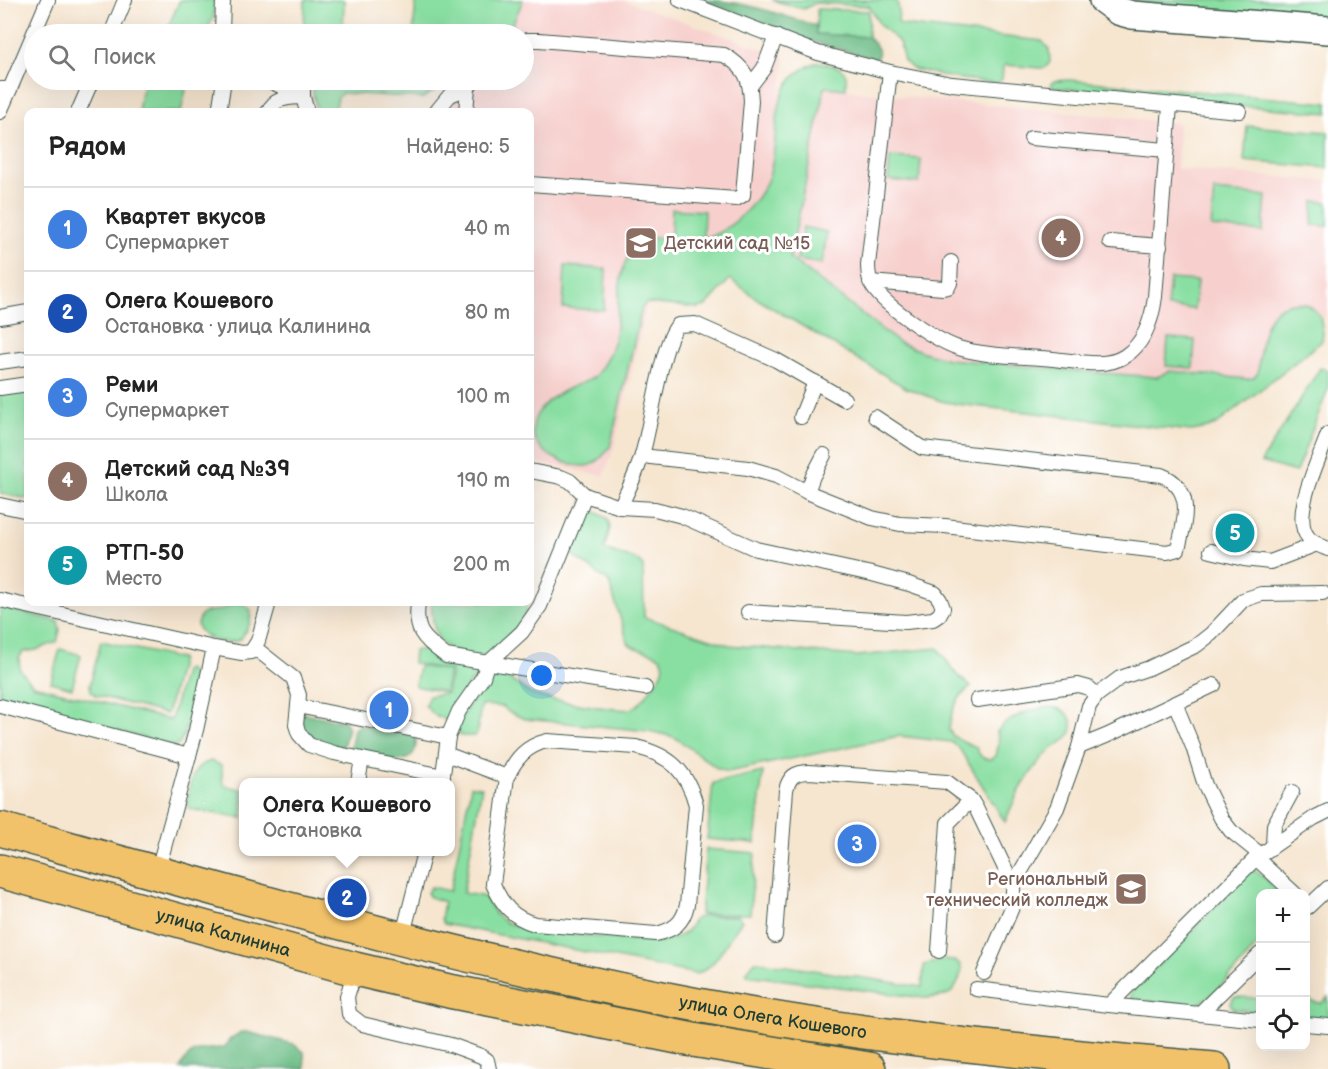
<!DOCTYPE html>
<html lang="ru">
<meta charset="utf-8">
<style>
body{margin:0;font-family:"Balsamiq Sans",sans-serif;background:#f6f6f6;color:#222}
.controls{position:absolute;right:18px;bottom:18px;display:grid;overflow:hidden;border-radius:12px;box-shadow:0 6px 24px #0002}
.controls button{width:54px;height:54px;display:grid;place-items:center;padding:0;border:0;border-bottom:2px solid #e0e0e0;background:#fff;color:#222;font:30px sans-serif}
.you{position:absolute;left:542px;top:676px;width:21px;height:21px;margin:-15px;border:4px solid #fff;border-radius:50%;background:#1a73e8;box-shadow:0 0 0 9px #1a73e833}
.badge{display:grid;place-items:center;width:39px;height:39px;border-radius:50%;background:#c8321e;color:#fff;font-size:20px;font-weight:700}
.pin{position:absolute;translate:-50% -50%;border:3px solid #fff;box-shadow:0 2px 6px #0006}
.popup{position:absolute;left:239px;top:778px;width:216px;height:78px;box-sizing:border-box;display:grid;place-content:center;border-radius:12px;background:#fff;filter:drop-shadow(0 2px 4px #0005);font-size:20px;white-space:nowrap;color:#767676}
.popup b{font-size:22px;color:#222}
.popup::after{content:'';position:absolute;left:50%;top:100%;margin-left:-12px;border:12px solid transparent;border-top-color:#fff}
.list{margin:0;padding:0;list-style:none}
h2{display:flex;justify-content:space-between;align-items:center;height:78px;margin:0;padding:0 24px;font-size:26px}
h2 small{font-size:20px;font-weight:400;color:#767676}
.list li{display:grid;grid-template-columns:39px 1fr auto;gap:18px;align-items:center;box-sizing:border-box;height:84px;padding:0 24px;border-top:2px solid #e0e0e0}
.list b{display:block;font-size:22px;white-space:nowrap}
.list p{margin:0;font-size:20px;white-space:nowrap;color:#767676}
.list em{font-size:20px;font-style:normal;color:#767676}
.icon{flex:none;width:33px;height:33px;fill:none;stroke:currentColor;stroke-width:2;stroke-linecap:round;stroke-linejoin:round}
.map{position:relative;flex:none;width:1328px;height:1069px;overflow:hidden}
.search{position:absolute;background:#fff;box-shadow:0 6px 24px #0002;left:24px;top:24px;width:510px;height:66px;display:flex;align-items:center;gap:15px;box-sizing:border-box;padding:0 21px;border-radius:33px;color:#767676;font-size:22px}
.panel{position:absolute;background:#fff;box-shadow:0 6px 24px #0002;left:24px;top:108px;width:510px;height:498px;border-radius:12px}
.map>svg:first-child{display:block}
.built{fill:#f7d0cd}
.green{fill:#89dfa2;stroke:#548e6b;stroke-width:1.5}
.forest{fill:#6ebe88;stroke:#467e5e;stroke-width:1.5}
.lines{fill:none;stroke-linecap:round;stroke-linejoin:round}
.service-casing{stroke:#3f564b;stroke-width:16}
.minor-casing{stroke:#3f564b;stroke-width:30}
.trunk-casing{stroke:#3f564b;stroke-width:36}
.service{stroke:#fff;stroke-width:14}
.minor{stroke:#fff;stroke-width:27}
.trunk{stroke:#f2c26a;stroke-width:33}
.labels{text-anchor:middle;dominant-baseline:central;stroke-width:6;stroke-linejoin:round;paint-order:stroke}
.education-label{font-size:18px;fill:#785e54;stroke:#fff;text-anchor:start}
.street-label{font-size:18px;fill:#1f3d34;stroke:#fff}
</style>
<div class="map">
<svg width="1328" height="1069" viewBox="0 0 1328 1069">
<rect width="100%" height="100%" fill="#fff"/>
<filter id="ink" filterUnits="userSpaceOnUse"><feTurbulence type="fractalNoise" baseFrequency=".0167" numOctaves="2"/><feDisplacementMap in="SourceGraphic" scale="12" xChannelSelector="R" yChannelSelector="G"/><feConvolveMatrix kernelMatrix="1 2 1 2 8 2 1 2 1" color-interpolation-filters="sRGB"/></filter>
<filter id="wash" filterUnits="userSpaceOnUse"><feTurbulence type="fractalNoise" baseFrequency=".008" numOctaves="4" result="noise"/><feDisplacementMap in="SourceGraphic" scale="24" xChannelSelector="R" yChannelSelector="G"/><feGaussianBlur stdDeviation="1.35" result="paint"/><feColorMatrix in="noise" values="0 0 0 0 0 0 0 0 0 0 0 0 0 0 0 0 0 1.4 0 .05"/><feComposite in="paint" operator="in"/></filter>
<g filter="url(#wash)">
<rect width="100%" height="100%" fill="#f6e5cf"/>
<g class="built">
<polygon points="432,0 622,0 785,57 772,185 760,234 678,252 646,309 613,451 604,476 530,461 530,112 453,112 453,102 441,80 524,80 524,34 431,34"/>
<polygon points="825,86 888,95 1179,123 1177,169 1328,181 1328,311 1315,333 1206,418 970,396 782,295"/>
</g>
<g class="green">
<polygon points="180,0 215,0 213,19 204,34 165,34"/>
<path d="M305,0h39l-1,31 -5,3h-90c11,-7 40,-3 54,-3l2,-2z"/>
<polygon points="416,0 523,0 510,30 504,33 413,34"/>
<polygon points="772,0 897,0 899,12 898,22 902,25 1042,41 1049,49 1050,62 1045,68 1041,68 1005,65 1003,67 1002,79 997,83 953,78 913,69 904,61 899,42 880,25 869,6 815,3 804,9"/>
<polygon points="1120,0 1328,0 1328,19 1215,12"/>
<polygon points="817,9 869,11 868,37 816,34"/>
<path d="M818,62l23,6 5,7v14l-21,-2 -35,171 108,84 25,10 25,7 154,14 55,4 13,-6 77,8 6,-1 5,-5c2,-25 4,-71 39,-70 3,1 6,0 9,1 5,2 10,8 14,12l3,17 -1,8 -105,83 -9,4 -17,3 -234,-27 -16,-3 -35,-13 -147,-88 -29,-21 -24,27 -8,2 -52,-5 -4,5 -32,139c-5,7 -11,15 -20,18 -19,5 -57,-12 -57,-35 0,-23 23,-36 41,-44 7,-3 16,-5 21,-10 9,-10 15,-23 19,-36 8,-32 -4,-89 38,-102 6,-1 13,-1 19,-2l1,-27 32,2 -1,27c5,-2 12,-3 17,-6 20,-11 43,-36 50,-59 11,-40 -4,-93 48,-111z"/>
<polygon points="146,80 188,80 181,112 138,112 141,93"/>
<polygon points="313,80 446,80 435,91 423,98 342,93 338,97 335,112 317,112 313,93"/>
<polygon points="1069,80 1328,103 1328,113 1170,100 1052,87 1051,84 1054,81"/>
<polygon points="1247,126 1328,132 1328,168 1244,161"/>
<polygon points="890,157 921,159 919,183 888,180"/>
<polygon points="1214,191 1266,196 1263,232 1211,227"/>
<polygon points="1314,201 1328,202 1328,226 1312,225"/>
<polygon points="803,227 827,232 822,264 797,260"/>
<polygon points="565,266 606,269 604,310 563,308"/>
<polygon points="1170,279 1197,281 1194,309 1167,307"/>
<polygon points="1168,338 1195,340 1193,368 1166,366"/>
<polygon points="1320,368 1328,370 1328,389 1296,472 1261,462"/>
<polygon points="28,390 28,499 0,493 0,393"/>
<path d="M590,512h6l12,7 2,9 -6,21 35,12 4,5 1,51 85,28 128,11 81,-8 18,26 15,13c-14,9 -21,26 -22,43l5,7 22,10c3,8 7,14 16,12l4,-3 3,-13 -2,-11c11,-18 73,-42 75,-6 0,14 -16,18 -24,26 -20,21 -33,44 -43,70l-46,-74 -8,-6 -52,-6 -171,36 -11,-4 -43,-31 -25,-6 -124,-12 -17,-7 -4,-5 -23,-2 -4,28 -3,3h-12l-4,-3c-1,-10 6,-21 12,-29 6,-9 15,-23 25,-26 15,-4 25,11 37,16 10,5 90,18 99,15 10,-4 15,-14 22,-23 4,-6 13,-16 10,-24 -5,-13 -27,-9 -35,-19l-19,-61 -35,-26c-4,-12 5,-38 16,-44z"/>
<path d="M431,602h86l8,2c2,4 2,5 1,9 -1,7 -30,38 -37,42 -7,4 -16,1 -23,-1 -33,-6 -32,-24 -35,-52z"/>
<path d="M235,603l8,1 8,6 -1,13 -9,16c-14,7 -39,1 -44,-14 3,-15 11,-13 24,-15 5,-2 9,-5 14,-7z"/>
<path d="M0,607l58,14 2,9 -3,12 -21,8 -13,2 -4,6 1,12 13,15 138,35 13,-49 3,-2 4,3c4,23 -1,52 -12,73l-5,1 -174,-46z"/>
<polygon points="101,641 181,659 167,714 95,695 91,691 90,685"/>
<polygon points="60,649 81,655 72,688 51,682"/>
<polygon points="417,650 427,650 445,659 477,669 479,674 468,685 452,717 447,721 433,714 425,705 429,696 447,693 451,671 413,663 414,651"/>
<polygon points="419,666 449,671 445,692 415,686"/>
<path d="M211,761l10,4c3,7 -1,13 3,20l19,5v28l-54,-9c-3,-10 2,-33 8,-40 3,-5 9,-6 14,-8z"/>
<polygon points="763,772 755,843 707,839 713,783"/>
<path d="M471,786l11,1 -19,106 22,4 10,17 10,8 13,5 17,4 121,11 20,-4 10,-6 9,-13 8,-3h35l4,5c-16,17 -22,45 -46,53l-252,-50 -3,-5 3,-17 -14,-5 -3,-4 4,-6 19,4z"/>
<polygon points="706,849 755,853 750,914 700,914"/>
<path d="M1254,870l13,10 12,13 -19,1v48c-16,18 -47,58 -69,65l-59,-8 -2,-5 118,-121z"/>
<path d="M942,960l12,1 6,3 2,5c-6,26 -12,28 -38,29l-177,-23v-4l8,-10 167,26 2,-22z"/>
<polygon points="1306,996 1313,1002 1322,1003 1328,997 1328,1019 1306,1017"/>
<polygon points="1234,997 1260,998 1260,1012 1233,1009 1230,1003"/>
</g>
<g class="forest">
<path d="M702,0c39,0 77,14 114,26v8l52,3c6,7 14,12 9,21h-4l-53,-14z"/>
<path d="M303,713l42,9 3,6 -5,19c-14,4 -30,-6 -40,-15l-1,-18z"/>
<path d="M359,725l53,10 4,3c3,39 -45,17 -66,12l4,-21z"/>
<path d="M241,1032h6l46,12 11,8 1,17h-125c11,-24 23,-18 45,-22l5,-8z"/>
</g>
</g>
<g filter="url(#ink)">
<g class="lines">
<g class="service-casing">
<g id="service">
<polyline points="680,0 818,53 890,72 952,84 1239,111"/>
<polyline points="111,34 125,0"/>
<polyline points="222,34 223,0"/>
<path d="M524,43l3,-3h12l185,15c21,12 26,23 27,46l-8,94 -7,4 -206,-15"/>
<path d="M890,72l-22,193c0,8 1,15 5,22 13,20 66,56 89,62 29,8 62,7 91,10 23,2 52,10 72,-3 20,-13 27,-36 30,-59l15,-191"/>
<polyline points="268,80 303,97 307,112"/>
<polyline points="751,85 764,68 776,36"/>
<polyline points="0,89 10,89 48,0"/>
<polyline points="0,112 10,89"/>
<polyline points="78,112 92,80"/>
<polyline points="219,112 224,80"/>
<path d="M268,112c7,-15 20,-14 35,-15v-17"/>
<polyline points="436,112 450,95 468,88"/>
<polyline points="466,112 468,88 473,80"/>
<polyline points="1031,138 1166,150"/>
<polyline points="1110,242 1160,246"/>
<polyline points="870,282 943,288 948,287 950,283 951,262"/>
<polyline points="0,317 28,312"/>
<polyline points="0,362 28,358"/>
<polyline points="0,388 28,384"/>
<polyline points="801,417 815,382"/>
<path d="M1328,434c-8,24 -38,82 -20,103 4,6 13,9 20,12"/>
<path d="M642,456l106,12 28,8 31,16 65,26 28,6 45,2 222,26 11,-3c7,-28 17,-61 -17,-74l-239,-27 -47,-31"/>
<path d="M530,471l31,6 9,4 15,14 35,12c8,-17 17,-34 22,-52 9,-29 19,-112 36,-130l17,-1 81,36 68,39"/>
<polyline points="807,492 813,476 824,455"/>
<polyline points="0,505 28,511"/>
<polyline points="620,507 655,509 682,516 756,549 872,574 909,584 935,593 940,600 943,608 939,615 933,619 906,622 748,612"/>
<polyline points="1211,551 1244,559 1270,562 1317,544"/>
<polyline points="0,600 214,648"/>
<path d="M418,604c-4,29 7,35 28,52l199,32"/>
<polyline points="255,648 293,678 299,695 296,725 299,734 309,745 334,753 443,776"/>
<polyline points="977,700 1078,685 1089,688 1097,695"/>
<polyline points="1175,703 1193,747 1205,785 1221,818 1231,831 1261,855"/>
<polyline points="0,706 189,756"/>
<polyline points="298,706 448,737"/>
<polyline points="1079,747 1106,736 1214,685"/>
<path d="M446,754l61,23 -14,107c9,21 20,34 42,40l121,10c18,-4 27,-11 31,-29l9,-100c-9,-34 -26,-50 -60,-58l-89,-6c-21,5 -31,17 -40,36"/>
<polyline points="358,782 362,759"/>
<polyline points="442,782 448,737 459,711 483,677 487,664 522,632 540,606 585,495"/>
<polyline points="1273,846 1274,825 1292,792"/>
<polyline points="1256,858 1314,818 1328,811"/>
<polyline points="157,873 196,730 214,648 242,653 251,652 258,641 269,602"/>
<polyline points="1013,885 1057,808 1079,747 1089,706 1097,695 1120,678 1149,668 1197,645 1211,634 1243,600 1261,594 1323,593"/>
<polyline points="1308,907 1328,888"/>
<path d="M775,936l11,-146c3,-13 9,-18 23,-18l138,10 24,18 5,8 37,77v20l-29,68"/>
<polyline points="402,938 424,852"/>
<polyline points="939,951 948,823 971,800"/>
<polyline points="355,969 347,997 349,1014 362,1024 451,1045 481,1056 487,1060 489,1069"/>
<polyline points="976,989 1109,1005 1260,1020"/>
<polyline points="1109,1005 1256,858 1295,894"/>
<polyline points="1199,1014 1260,954"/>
<polyline points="1306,1024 1328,1026"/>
</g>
</g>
<g class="minor-casing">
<polyline id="minor" points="1103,0 1118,11 1132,15 1328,30"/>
</g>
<g class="trunk-casing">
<g id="trunk">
<path id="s1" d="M0,829c239,67 481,137 725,181 162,29 325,45 489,59"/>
<path id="s2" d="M0,871l355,98 94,22 244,49 176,29"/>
</g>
</g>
<use href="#service" class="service"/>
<use href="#minor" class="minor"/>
<use href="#trunk" class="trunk"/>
</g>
</g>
<defs>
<g id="school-square" transform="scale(1.725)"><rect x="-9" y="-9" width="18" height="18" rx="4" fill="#8d6e63" stroke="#fff"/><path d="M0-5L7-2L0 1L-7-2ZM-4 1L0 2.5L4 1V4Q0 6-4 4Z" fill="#fff"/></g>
<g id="university-square" transform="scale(1.725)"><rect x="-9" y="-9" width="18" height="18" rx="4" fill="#8d6e63" stroke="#fff"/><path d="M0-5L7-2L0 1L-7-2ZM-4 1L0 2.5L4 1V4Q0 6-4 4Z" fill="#fff"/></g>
</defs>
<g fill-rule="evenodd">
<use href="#school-square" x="641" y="243"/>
<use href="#university-square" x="1131" y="889"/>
</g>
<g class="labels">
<g class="education-label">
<text x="664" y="243">Детский сад №15</text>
<text x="1108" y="879" text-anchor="end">Региональный<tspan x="1108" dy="21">технический колледж</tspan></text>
</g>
<g class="street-label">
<text stroke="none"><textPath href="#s2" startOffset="232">улица Калинина</textPath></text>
<text stroke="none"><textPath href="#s1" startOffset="796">улица Олега Кошевого</textPath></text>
</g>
</g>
</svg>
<div class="controls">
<button>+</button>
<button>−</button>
<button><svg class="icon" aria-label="locate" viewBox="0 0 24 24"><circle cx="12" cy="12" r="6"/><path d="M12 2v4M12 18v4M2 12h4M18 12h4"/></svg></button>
</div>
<div class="you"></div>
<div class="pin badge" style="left:389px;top:710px;background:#3f7fe0">1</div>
<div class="pin badge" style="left:347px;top:898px;background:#1a4fb4">2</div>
<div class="popup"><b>Олега Кошевого</b>Остановка</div>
<div class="pin badge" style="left:857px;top:844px;background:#3f7fe0">3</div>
<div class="pin badge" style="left:1061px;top:238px;background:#8d6e63">4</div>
<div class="pin badge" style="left:1235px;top:533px;background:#0f9aa8">5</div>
<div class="search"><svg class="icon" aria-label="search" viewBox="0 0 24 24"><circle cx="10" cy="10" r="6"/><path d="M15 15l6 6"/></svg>Поиск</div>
<section class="panel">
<h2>Рядом<small>Найдено: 5</small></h2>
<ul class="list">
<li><span class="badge" style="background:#3f7fe0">1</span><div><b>Квартет вкусов</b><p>Супермаркет</p></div><em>40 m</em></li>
<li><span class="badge" style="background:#1a4fb4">2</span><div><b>Олега Кошевого</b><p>Остановка · улица Калинина</p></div><em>80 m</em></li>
<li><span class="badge" style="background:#3f7fe0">3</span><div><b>Реми</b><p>Супермаркет</p></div><em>100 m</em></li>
<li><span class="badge" style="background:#8d6e63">4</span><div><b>Детский сад №39</b><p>Школа</p></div><em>190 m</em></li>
<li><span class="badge" style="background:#0f9aa8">5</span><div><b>РТП-50</b><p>Место</p></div><em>200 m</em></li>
</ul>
</section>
</div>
